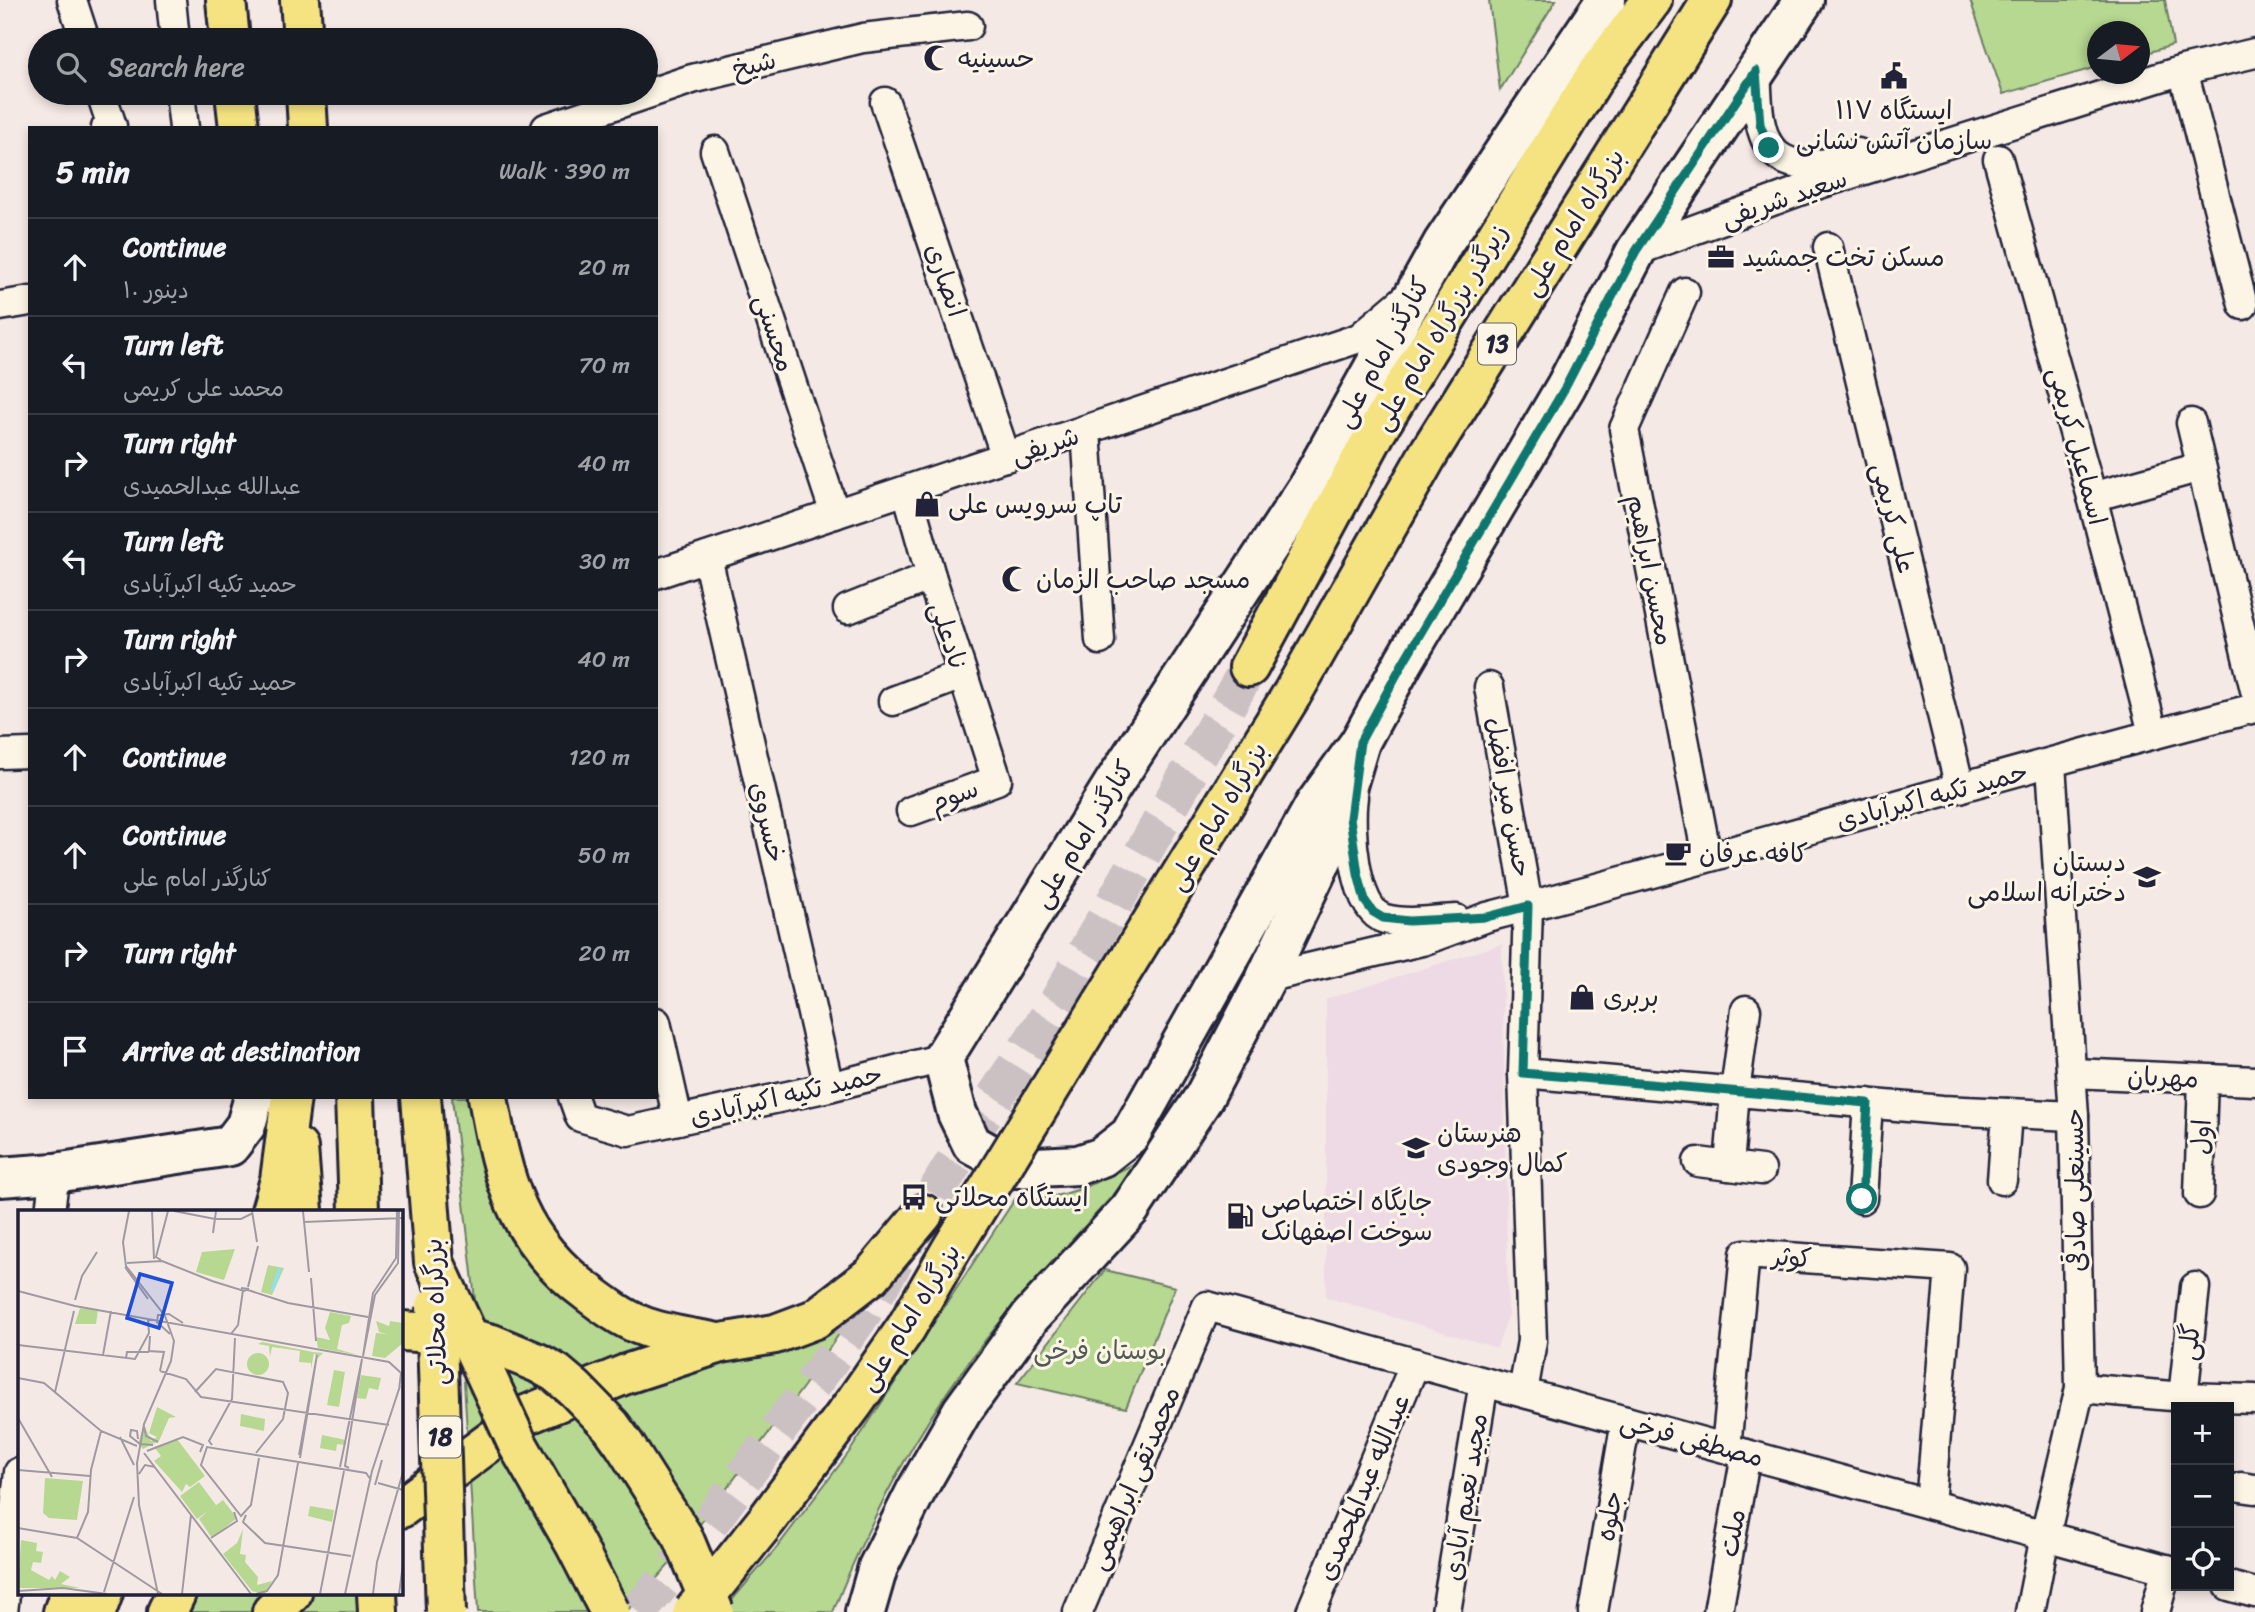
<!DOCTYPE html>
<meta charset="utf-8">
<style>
body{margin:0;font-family:Sriracha,"Playpen Sans Arabic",sans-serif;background:#242831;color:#f1f3f6}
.controls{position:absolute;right:21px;bottom:21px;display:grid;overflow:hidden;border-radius:0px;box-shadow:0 4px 10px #0003}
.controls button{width:63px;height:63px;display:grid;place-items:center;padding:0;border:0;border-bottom:2px solid #363941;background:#171b24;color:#f1f3f6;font:35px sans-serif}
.compass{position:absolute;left:2087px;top:21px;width:63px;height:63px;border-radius:50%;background:#171b24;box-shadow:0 4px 10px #0003;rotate:74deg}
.stop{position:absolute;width:21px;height:21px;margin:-16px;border:5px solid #0f766e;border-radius:50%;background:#fff}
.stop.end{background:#0f766e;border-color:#fff;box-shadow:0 2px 7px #0008}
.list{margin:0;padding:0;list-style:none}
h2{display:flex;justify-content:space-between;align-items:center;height:91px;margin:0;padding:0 28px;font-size:30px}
h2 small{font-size:23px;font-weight:400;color:#9ea1a6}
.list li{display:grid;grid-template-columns:46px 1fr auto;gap:21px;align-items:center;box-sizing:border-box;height:98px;padding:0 28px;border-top:2px solid #363941}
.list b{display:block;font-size:26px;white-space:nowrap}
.list p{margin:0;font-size:23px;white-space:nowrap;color:#9ea1a6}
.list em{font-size:23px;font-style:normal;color:#9ea1a6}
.icon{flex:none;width:38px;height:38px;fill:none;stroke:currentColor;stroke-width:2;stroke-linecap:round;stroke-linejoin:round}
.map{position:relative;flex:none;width:2255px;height:1612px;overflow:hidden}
.search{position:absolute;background:#171b24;box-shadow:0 4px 10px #0003;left:28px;top:28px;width:630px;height:77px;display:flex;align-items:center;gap:18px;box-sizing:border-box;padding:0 24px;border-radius:38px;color:#9ea1a6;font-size:26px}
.panel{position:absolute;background:#171b24;box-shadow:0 4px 10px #0003;left:28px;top:126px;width:630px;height:973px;border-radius:0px}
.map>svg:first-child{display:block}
.built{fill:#eddae4}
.green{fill:#b7d891;stroke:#6c7d66;stroke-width:2}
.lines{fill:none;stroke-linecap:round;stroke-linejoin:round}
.highway-tunnel{stroke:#cbc1c3;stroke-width:38;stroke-dasharray:38 19;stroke-linecap:butt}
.street-casing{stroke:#22223b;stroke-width:33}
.secondary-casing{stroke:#22223b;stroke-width:44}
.highway-casing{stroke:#22223b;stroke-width:44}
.street{stroke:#fcf5e5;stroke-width:28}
.secondary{stroke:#fcf5e5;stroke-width:38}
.highway{stroke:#f5e381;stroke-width:38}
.highway-bridge-casing{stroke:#22223b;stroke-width:44;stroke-linecap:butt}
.highway-bridge{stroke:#f5e381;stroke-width:38}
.route{stroke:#0f766e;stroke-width:9}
.labels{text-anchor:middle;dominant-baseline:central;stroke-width:6;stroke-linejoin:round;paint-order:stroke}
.shield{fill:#fcf5e5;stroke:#63616e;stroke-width:2}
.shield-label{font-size:24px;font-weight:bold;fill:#22223b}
.poi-label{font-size:26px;fill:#22223b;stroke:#fcf5e5;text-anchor:start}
.street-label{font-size:26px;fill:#22223b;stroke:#fcf5e5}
.park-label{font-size:26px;fill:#4f5955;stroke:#fcf5e5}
.inset-river{fill:none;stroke:#90e0ed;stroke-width:3.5}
.inset-road{fill:none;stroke:#a199a1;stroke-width:2}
.view{fill:#1d4ed8;fill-opacity:0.15;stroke:#1d4ed8;stroke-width:3.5}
.inset-edge{fill:none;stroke:#22223b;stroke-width:3.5}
</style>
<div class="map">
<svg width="2255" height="1612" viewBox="0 0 2255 1612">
<rect width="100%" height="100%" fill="#f5e9e5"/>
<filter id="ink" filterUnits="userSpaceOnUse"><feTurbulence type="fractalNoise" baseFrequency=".0143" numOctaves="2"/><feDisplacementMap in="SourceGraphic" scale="14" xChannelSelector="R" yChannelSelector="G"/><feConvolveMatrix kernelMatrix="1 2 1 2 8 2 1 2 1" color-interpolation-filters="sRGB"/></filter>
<g filter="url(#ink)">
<polygon class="built" points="1502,944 1508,1315 1497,1348 1326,1297 1326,999"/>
<g class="green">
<polygon points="1489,0 1556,0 1500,90"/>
<polygon points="1970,0 2165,0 2173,45 2140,55 2140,32 2098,32 2097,67 2003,94"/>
<path d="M452,1097h19c8,44 14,89 33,130 25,55 94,102 149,124l-65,22 -110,-47z"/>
<path d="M1147,1157c-46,53 -96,104 -141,158 -75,88 -131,190 -173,297h-104l-2,-6 51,-60 72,-95 165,-252c51,3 89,-20 132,-42z"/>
<polygon points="1105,1270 1175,1287 1126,1408 1017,1383"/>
<polygon points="847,1322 804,1386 694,1532 596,1396 816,1334"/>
<polygon points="462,1349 596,1612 478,1612"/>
<polygon points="488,1355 573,1404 678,1555 626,1612"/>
<polygon points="195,1593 273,1593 254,1612 186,1612"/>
<polygon points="313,1593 361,1593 362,1612 291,1612"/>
</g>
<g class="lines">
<polyline class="highway-tunnel" points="638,1612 689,1551 830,1360 872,1299 974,1129 1056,1005 1249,667"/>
<g class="street-casing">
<g id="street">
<polyline points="72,0 85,40"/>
<polyline points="171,0 175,40"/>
<polyline points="2183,70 2243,305"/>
<path d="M1756,71c3,41 -2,94 55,94 15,0 33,-8 47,-12"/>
<polyline points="101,93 112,126 106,128"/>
<polyline points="180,93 184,128"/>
<polyline points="885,102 1006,457"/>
<polyline points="546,128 692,79 863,38 968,26"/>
<polyline points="715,151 835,514"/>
<polyline points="1998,159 2092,497 2153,733"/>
<polyline points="1828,247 1960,788"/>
<polyline points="1636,251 1813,186 2183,70 2255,53"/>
<polyline points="1685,292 1624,429 1707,857"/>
<polyline points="0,306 30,301"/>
<polyline points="2191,423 2255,690"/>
<polyline points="1086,431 1100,640"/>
<polyline points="907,491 931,576 997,780 911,811"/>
<polyline points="2092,497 2201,467"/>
<polyline points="707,557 829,1087"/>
<polyline points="656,574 1359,338 1405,299"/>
<polyline points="848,609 931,576"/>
<polyline points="1489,687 1528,906 1523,1073 1532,1341 1523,1392"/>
<polyline points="893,701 962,675"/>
<polyline points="0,754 30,753"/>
<path d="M1353,797c-4,27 0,113 32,122 22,6 49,1 71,0"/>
<path d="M1266,978l156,-37 65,-24c257,-66 511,-144 768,-209"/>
<polyline points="656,1022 678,1120"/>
<polyline points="1523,1073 1942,1110 2074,1116"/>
<polyline points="2072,1073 2255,1081"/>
<polyline points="573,1097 580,1117 628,1131 829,1087 943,1058"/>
<polyline points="1698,1162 1761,1170"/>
<polyline points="1729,1166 1735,1091 1746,1010"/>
<polyline points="2002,1180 2007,1113"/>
<polyline points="2199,1194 2203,1079"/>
<polyline points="1862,1199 1868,1103"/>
<polyline points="50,1211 55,1173"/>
<polyline points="2080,1388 2183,1397 2255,1399"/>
<polyline points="2183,1397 2195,1287"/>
<polyline points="1726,1448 1745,1254 1950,1268 1930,1504"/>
<polyline points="2241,1487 2255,1489"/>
<polyline points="2229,1586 2255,1593"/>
<polyline points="3,1612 19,1472"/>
<polyline points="1078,1612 1207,1306 2176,1572"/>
<polyline points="1311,1612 1415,1363"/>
<polyline points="1446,1612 1484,1382"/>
<polyline points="1593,1612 1626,1421"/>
<polyline points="1718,1612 1746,1454"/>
<polyline points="2030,1612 2045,1536 2080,1388 2074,1116 2051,764"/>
<polyline points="2155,1612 2167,1569"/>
</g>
</g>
<g class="secondary-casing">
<g id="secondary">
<polyline points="1360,742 1316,803 1130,1135 1102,1157 1078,1165 1015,1168 972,1144 957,1113 943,1058 1114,783 1307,488 1443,243 1606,0"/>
<polyline points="0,1177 55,1173 230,1146 246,1125 254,1097"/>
<polyline points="865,1612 878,1567 916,1491 962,1411 1031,1316 1130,1209 1204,1097 1266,978 1330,843 1360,742 1404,661 1566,386 1636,251 1804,0"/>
</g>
</g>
<g class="highway-casing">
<g id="highway">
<polyline points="226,0 230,40"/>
<polyline points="300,0 303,40"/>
<polyline points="235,93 239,128"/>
<polyline points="306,93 308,128"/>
<polyline points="1249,667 1376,432 1597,73 1652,0"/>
<polyline points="1292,694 1430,451 1712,0"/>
<polyline points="355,1097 359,1211"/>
<polyline points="421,1097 434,1262"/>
<path d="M488,1097c15,85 29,144 102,197 16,12 32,24 50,31 24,10 53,13 78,18"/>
<polyline points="298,1148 303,1211"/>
<polyline points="271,1211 280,1180 291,1097"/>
<polyline points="401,1508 526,1415 626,1374 721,1343 775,1334 815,1319 872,1275 923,1214"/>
<polyline points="377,1593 378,1612"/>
<polyline points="63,1612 70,1593"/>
<polyline points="96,1612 103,1593"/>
<polyline points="167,1612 176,1593"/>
<polyline points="272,1612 292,1593"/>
</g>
</g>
<use href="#street" class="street"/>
<use href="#secondary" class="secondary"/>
<use href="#highway" class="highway"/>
<g class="highway-bridge-casing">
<g id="highway-bridge">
<polyline points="434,1262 518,1445 575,1544 610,1612"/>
<polyline points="436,1306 446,1612"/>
<polyline points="401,1331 450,1334 492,1344 538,1363 556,1373 575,1389 611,1426 624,1444 683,1537 714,1612"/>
<polyline points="693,1612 766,1521 854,1403 906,1328 951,1250 1292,694"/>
</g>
</g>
<use href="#highway-bridge" class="highway-bridge"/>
</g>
</g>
<g class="lines" filter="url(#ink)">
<polyline class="route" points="1769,148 1760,124 1756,71 1636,251 1566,386 1404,661 1360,742 1350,818 1358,874 1365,901 1373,912 1383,918 1409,921 1487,917 1528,906 1523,1073 1868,1103 1862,1199"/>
</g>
<defs>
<g id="mosque-bare" transform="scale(2.1)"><path d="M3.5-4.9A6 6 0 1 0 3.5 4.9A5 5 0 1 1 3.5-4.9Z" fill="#22223b" stroke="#fcf5e5" stroke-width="2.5" paint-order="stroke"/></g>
<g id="civic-bare" transform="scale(2.1)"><path d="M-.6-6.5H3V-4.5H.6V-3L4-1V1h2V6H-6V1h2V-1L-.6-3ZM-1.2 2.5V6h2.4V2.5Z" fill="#22223b" stroke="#fcf5e5" stroke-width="2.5" paint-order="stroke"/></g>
<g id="office-bare" transform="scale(2.1)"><path d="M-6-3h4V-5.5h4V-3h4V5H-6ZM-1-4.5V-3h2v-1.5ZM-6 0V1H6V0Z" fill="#22223b" stroke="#fcf5e5" stroke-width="2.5" paint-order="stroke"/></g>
<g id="shop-bare" transform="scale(2.1)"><path d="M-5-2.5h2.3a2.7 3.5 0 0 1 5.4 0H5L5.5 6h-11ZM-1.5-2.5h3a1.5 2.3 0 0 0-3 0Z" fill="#22223b" stroke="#fcf5e5" stroke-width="2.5" paint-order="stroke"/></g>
<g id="cafe-bare" transform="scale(2.1)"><path d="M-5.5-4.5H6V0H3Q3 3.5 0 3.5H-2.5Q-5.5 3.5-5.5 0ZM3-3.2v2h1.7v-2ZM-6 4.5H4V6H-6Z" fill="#22223b" stroke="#fcf5e5" stroke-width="2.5" paint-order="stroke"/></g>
<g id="school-bare" transform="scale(2.1)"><path d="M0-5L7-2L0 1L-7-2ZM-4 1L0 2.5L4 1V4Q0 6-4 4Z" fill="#22223b" stroke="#fcf5e5" stroke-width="2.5" paint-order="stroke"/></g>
<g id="bus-bare" transform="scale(2.1)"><path d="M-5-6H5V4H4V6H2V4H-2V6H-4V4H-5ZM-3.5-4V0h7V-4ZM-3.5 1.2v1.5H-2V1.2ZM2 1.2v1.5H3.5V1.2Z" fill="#22223b" stroke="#fcf5e5" stroke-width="2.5" paint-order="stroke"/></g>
<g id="fuel-bare" transform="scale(2.1)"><path d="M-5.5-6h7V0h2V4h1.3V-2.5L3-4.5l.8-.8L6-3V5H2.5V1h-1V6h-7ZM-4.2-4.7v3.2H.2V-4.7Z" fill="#22223b" stroke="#fcf5e5" stroke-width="2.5" paint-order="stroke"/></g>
</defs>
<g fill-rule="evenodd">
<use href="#mosque-bare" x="937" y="58"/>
<use href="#civic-bare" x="1894" y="76"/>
<use href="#office-bare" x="1721" y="257"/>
<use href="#shop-bare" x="927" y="504"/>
<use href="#mosque-bare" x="1015" y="579"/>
<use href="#cafe-bare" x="1678" y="853"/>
<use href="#school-bare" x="2147" y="877"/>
<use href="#shop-bare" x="1582" y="997"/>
<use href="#school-bare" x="1416" y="1148"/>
<use href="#bus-bare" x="914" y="1197"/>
<use href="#fuel-bare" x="1240" y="1216"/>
</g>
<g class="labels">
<g class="shield">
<rect x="1478" y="323.5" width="38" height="41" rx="5"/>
<rect x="419" y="1416.5" width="42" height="41" rx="5"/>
</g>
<g class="shield-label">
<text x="1497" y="344">13</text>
<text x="440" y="1437">18</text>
</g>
<g class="poi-label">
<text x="958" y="58">حسینیه</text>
<text x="1894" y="110" text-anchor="middle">ایستگاه ۱۱۷<tspan x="1894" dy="30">سازمان آتش نشانی</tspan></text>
<text x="1742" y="257">مسکن تخت جمشید</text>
<text x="948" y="504">تاپ سرویس علی</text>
<text x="1036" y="579">مسجد صاحب الزمان</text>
<text x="1699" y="853">کافه عرفان</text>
<text x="2126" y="862" text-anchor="end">دبستان<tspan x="2126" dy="30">دخترانه اسلامی</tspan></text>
<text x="1603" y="997">بربری</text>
<text x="1437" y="1133">هنرستان<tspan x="1437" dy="30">کمال وجودی</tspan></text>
<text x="935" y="1197">ایستگاه محلاتی</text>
<text x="1261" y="1201">جایگاه اختصاصی<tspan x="1261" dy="30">سوخت اصفهانک</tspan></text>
</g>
<g class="street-label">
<text transform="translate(754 64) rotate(-14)">شیخ</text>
<text transform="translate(1784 198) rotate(-19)">سعید شریفی</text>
<text transform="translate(1573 222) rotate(-58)">بزرگراه امام علی</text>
<text transform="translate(946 280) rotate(71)">انصاری</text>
<text transform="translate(1440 327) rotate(-59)">زیرگذر بزرگراه امام علی</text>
<text transform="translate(775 333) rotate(72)">محسنی</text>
<text transform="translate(1382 352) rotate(-61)">کنارگذر امام علی</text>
<text transform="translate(1045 445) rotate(-18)">شریفی</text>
<text transform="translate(2078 446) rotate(75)">اسماعیل کریمی</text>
<text transform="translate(1894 518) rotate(76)">علی کریمی</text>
<text transform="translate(1651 570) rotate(79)">محسن ابراهیم</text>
<text transform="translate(949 636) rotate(72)">نادعلی</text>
<text transform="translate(954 795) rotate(-20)">سوم</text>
<text transform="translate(1932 796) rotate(-15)">حمید تکیه اکبرآبادی</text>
<text transform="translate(1509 797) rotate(80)">حسن میر افضل</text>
<text transform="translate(1217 816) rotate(-59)">بزرگراه امام علی</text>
<text transform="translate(768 822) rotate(77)">خسروی</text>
<text transform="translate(1083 834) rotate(-58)">کنارگذر امام علی</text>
<text transform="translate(2163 1077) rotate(2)">مهربان</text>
<text transform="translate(786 1095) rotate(-13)">حمید تکیه اکبرآبادی</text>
<text transform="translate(2201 1137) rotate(-88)">اول</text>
<text transform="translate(2075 1190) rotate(-91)">حسینعلی صادقی</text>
<text transform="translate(1792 1257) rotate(4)">کوثر</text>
<text transform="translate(435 1312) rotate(-92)">بزرگراه محلاتی</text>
<text transform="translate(909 1317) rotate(-58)">بزرگراه امام علی</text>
<text transform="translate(2189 1342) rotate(-84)">گلی</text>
<text transform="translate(1692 1439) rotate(15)">مصطفی فرخی</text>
<text transform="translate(1134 1478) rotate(-67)">محمدتقی ابراهیمی</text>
<text transform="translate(1363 1487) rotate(-67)">عبدالله عبدالمحمدی</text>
<text transform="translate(1465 1497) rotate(-81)">مجید نعیم آبادی</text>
<text transform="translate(1609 1516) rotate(-80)">جلوه</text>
<text transform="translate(1732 1533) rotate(-80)">ملت</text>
</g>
<g class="park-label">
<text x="1100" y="1350">بوستان فرخی</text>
</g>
</g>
<g transform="translate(18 1210)">
<rect width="385" height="385" fill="#f5e9e5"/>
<path d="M217,39l-11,31 -28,-8 6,-20zM250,55l16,3 -12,27 -11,-3zM62,98l18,2 -2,14h-21zM312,102l21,4 -2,7 -7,2 -5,24 21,6 -40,-7 -2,-11 14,3 -5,-12zM358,111l13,5 1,-5 13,2v20l-18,15 -13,-2 4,-23 11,1 -8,-2zM244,132l51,10 10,1 -5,5 -4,-5 -3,16v-6l-12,-1 1,-11 -28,-4 -2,10 -1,-11 -11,-2zM229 154a11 11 0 1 1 22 0a11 11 0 1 1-22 0ZM316,160l11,2 -6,35 -12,-2zM343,165l20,3 -3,12 -9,-2 -3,11 -9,-1zM139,197l19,10 -7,1 -10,23 -16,8 -5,-5 6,-20 7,17 6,-4 -8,-4zM223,204l24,5 -1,12 -24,-5zM304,225l24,5 -1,5 -8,-1 -1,7 -16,-3zM159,229l28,37 -15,11 -4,-3 -4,8 -28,-31 7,-5 -7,-9zM27,268l38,3 -6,39 -28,-2 -6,-5zM181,272l17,23 -5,4 12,-9 14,18 -25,20 -13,-19 9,-8 -11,8 -17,-23zM292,296l24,4 -2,12 -24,-6zM225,319l-3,25 6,1 -1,7 13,15 -1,8 15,-4 -7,13 -13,-3 -29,-37 14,-11zM3,330l16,3 -1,8 7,1 -2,11 -8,-1 -2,8 18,10 3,-4 3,4 5,-9 10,6 -9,7 19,4h-62z" fill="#b7d891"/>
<path class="inset-river" d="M254,81l8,-23"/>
<path class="inset-road" d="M111,1l-6,31 3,24 39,50 9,25 -3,20 -27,63 -7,39 2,42 19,89M134,1l2,48M156,1l41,8h26l12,-6M234,1l5,31M285,1l6,61M379,1l-1,47 -23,35 -10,63 12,-61 23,-32 1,-52M286,12l99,-4M195,23l3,-22M143,50l-5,-3 12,-46M109,53l35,-2 50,20 32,10 5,-2 -8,-1M107,57l23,32M293,68l5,63M230,77l10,-41M230,80l40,13 80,14M0,81l57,15 314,56 12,11 -2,17M57,90l7,-24 15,-24M152,124l-13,-12 1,-7 11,-1 14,9M213,124l7,-9 5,-35M132,126l-1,15 15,1 -4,19M0,135l117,14 14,-26 -1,-14M85,145l8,-44M108,148l1,-6h22M142,161l26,8 15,18 188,28M0,168l26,5 57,48 36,15M37,182l19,-81M177,182l21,-23 67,13 5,11 -5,26 -27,34M0,208l34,59M126,217l2,9 12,6M102,227l14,28M120,229l-1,-8 -6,-1 -1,6 10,8 13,1M194,235l-3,-4 23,-42 3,-61M129,241l36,-14 20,8 -3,7M126,243l107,141M281,245l18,-100 -17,103M241,248l-8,47 -10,11 -40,-51 6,-18 159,26 5,7M322,257l22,-108 -17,107 4,2M0,260l72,6M121,264l6,-9 10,2M360,273l25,7M357,275l7,-25M228,305l-3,7 22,21 86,13M0,318l59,10 85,56M59,328l11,-26 3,-42 10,-39M193,328l26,-17 -3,-9M0,381l45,-3 44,6M86,382l30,-95M164,384l9,-79M238,384l11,-3 11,-16 20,-112M302,384l24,-123M327,384l27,-123 28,-85M355,384l4,-32 26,-90M381,384l4,-30"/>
<path class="view" d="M122,64l32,9 -13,45 -32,-10z"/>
<rect width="385" height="385" class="inset-edge"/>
</g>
</svg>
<div class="controls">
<button>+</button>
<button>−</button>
<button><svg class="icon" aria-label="locate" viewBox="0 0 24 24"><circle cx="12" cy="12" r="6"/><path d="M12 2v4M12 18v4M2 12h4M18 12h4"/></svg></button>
</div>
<svg class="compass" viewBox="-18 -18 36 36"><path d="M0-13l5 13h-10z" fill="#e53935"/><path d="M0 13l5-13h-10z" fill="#9ea1a6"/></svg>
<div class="stop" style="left:1862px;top:1199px"></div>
<div class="stop end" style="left:1769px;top:148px"></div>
<div class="search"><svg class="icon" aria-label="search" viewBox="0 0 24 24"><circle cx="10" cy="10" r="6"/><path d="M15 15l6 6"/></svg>Search here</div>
<section class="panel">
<h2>5 min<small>Walk · 390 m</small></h2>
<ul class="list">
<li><svg class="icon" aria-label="ahead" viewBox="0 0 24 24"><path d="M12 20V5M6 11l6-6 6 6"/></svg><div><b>Continue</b><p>دینور ۱۰</p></div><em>20 m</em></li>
<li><svg class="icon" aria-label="left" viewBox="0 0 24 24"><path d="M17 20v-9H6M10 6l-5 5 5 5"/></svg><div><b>Turn left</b><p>محمد علی کریمی</p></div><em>70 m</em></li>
<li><svg class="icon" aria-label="right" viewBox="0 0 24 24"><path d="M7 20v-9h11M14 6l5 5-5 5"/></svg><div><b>Turn right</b><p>عبدالله عبدالحمیدی</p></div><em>40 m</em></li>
<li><svg class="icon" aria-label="left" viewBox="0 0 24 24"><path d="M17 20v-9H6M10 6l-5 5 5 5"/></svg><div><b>Turn left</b><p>حمید تکیه اکبرآبادی</p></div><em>30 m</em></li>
<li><svg class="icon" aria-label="right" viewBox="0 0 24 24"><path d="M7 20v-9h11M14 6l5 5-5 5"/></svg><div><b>Turn right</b><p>حمید تکیه اکبرآبادی</p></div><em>40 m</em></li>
<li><svg class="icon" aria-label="ahead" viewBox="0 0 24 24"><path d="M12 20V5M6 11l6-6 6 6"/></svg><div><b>Continue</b></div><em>120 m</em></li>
<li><svg class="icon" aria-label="ahead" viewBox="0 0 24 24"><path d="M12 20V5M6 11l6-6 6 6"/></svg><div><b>Continue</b><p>کنارگذر امام علی</p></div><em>50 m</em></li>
<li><svg class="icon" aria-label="right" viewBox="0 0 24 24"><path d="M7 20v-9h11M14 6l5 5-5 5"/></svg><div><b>Turn right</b></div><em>20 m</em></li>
<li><svg class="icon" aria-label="arrive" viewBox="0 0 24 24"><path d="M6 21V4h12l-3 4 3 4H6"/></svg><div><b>Arrive at destination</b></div></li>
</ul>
</section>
</div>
